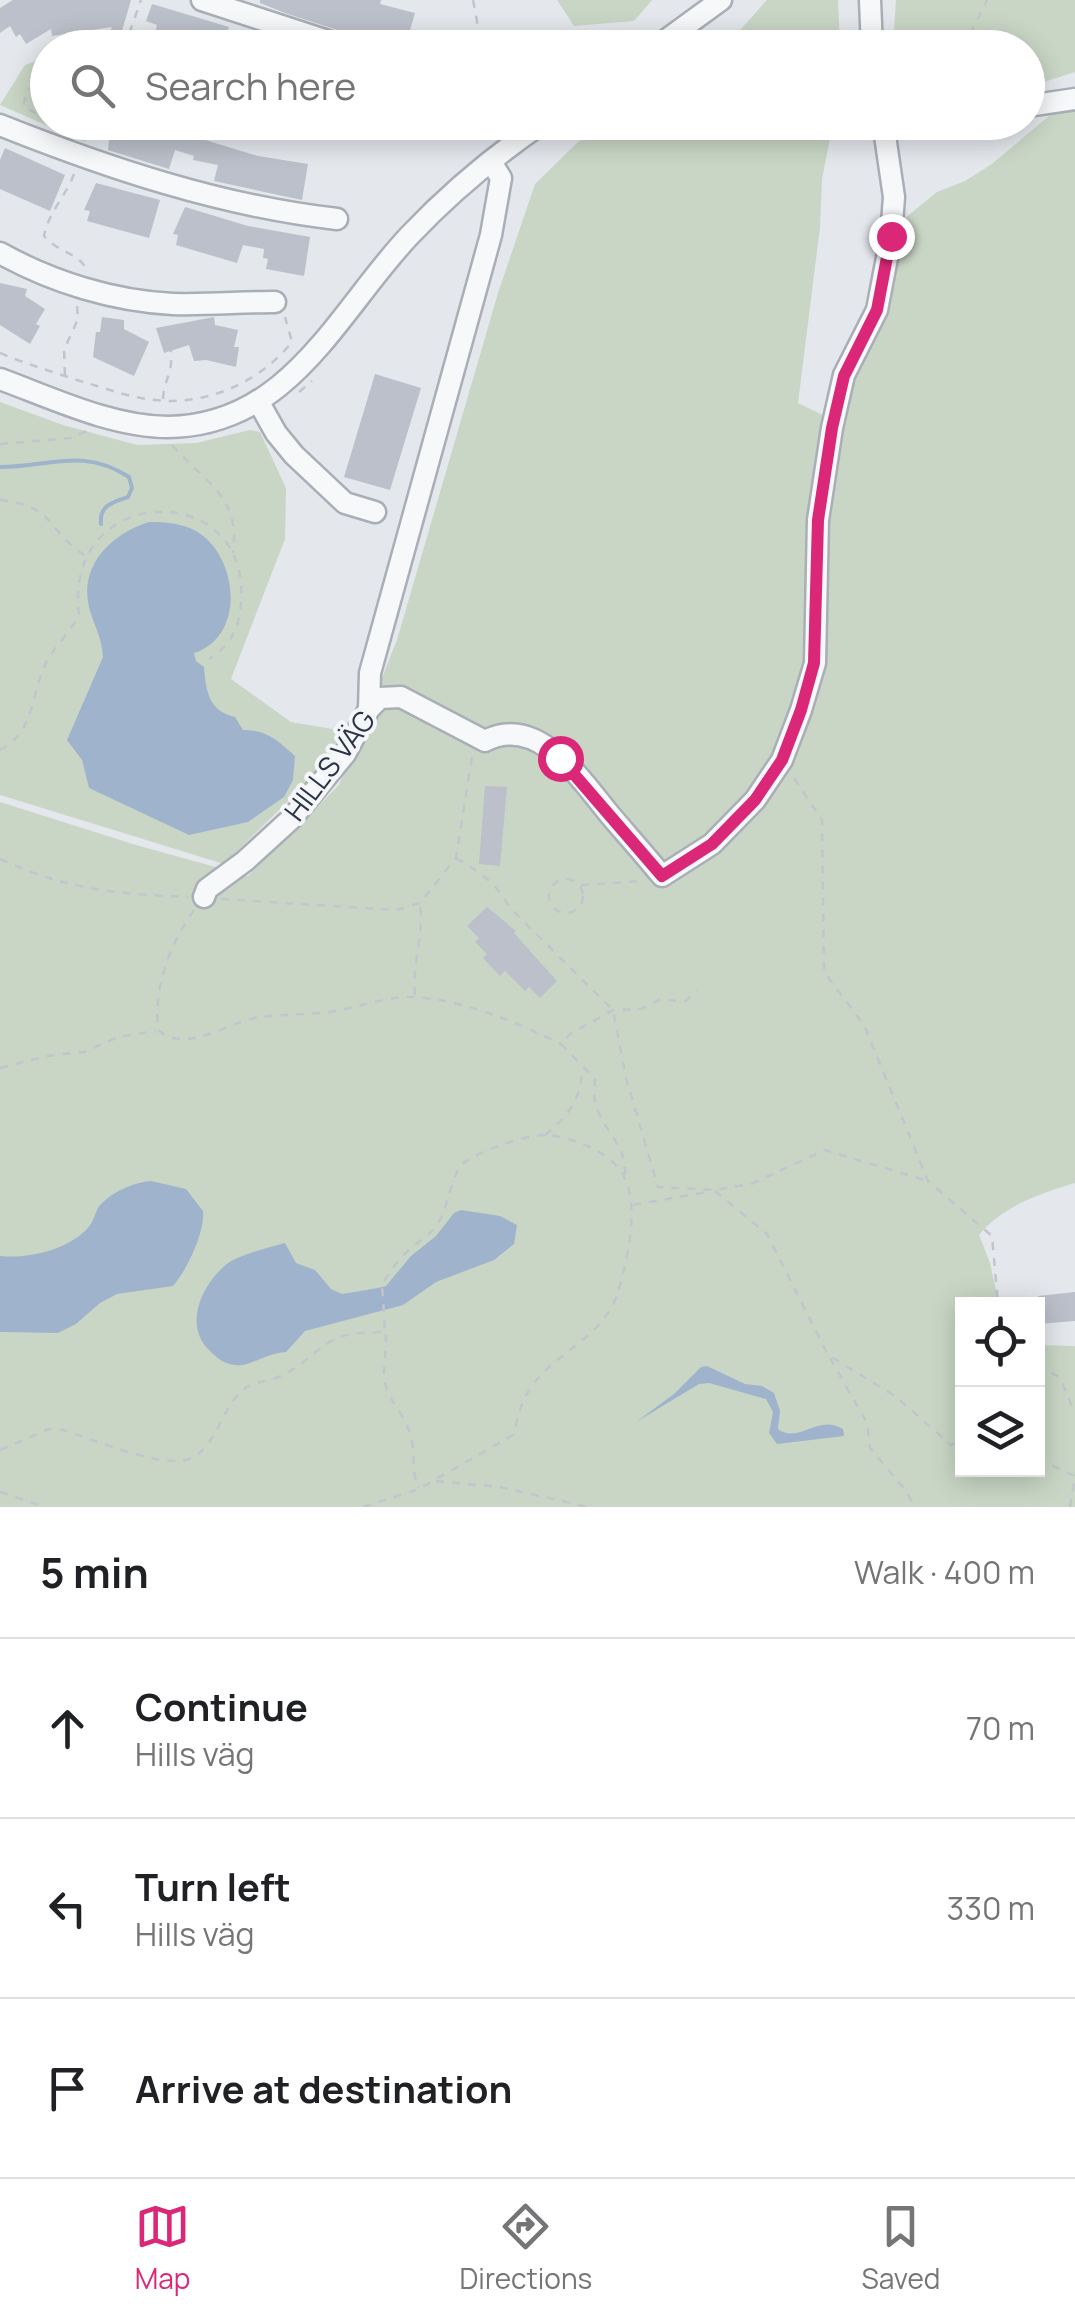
<!DOCTYPE html>
<meta charset="utf-8">
<style>
body{margin:0;font-family:Manrope,sans-serif;background:#f6f6f6;color:#202124}
.controls{position:absolute;right:30px;bottom:30px;display:grid;overflow:hidden;border-radius:0px;box-shadow:0 5px 25px #0003}
.controls button{width:90px;height:90px;display:grid;place-items:center;padding:0;border:0;border-bottom:2px solid #e0e0e0;background:#fff;color:#202124;font:50px sans-serif}
.stop{position:absolute;width:30px;height:30px;margin:-22px;border:8px solid #db2777;border-radius:50%;background:#fff}
.stop.end{background:#db2777;border-color:#fff;box-shadow:0 2px 10px #0008}
.list{margin:0;padding:0;list-style:none}
h2{display:flex;justify-content:space-between;align-items:center;height:130px;margin:0;padding:0 40px;font-size:42px}
h2 small{font-size:32px;font-weight:400;color:#757577}
.list li{display:grid;grid-template-columns:65px 1fr auto;gap:30px;align-items:center;box-sizing:border-box;height:180px;padding:0 40px;border-top:2px solid #e0e0e0}
.list b{display:block;font-size:38px;white-space:nowrap}
.list p{margin:0;font-size:32px;white-space:nowrap;color:#757577}
.list em{font-size:32px;font-style:normal;color:#757577}
.icon{flex:none;width:55px;height:55px;fill:none;stroke:currentColor;stroke-width:2;stroke-linecap:round;stroke-linejoin:round}
.map{position:relative;flex:none;width:1075px;height:1507px;overflow:hidden}
.search{position:absolute;background:#fff;box-shadow:0 5px 25px #0003;left:30px;right:30px;top:30px;height:110px;display:flex;align-items:center;gap:25px;box-sizing:border-box;padding:0 35px;border-radius:55px;color:#757577;font-size:38px}
.sheet{height:670px;background:#fff}
nav{display:flex;justify-content:space-around;align-items:center;box-sizing:border-box;height:140px;border-top:2px solid #e0e0e0;background:#fff;font-size:28px;color:#757577}
nav a{display:grid;justify-items:center;gap:5px}
nav .on{color:#db2777}
.map>svg:first-child{display:block}
.green{fill:#c9d6c5}
.water{fill:#9fb4cc}
.lines{fill:none;stroke-linecap:round;stroke-linejoin:round}
.stream{stroke:#9fb4cc;stroke-width:4}
.building{fill:#bbc0ca}
.minor-casing{stroke:#a9aeb7;stroke-width:25}
.path{stroke:#c2c5cb;stroke-width:2.5;stroke-dasharray:8 8;stroke-linecap:butt}
.minor{stroke:#f7f8fa;stroke-width:20}
.route{stroke:#db2777;stroke-width:12}
.labels{text-anchor:middle;dominant-baseline:central;stroke-width:8;stroke-linejoin:round;paint-order:stroke}
.street-label{font-size:28px;fill:#2b3445;stroke:#f4f6f9}
</style>
<div class="map">
<svg width="1075" height="1507" viewBox="0 0 1075 1507">
<rect width="100%" height="100%" fill="#e4e7ec"/>
<g class="green">
<polygon points="557,0 652,0 634,21 574,26"/>
<polygon points="767,0 838,0 840,47 725,47"/>
<polygon points="896,0 1075,0 1075,72 1028,87 1028,48 893,47"/>
<polygon points="47,57 48,122 93,123 85,142 0,105 25,65"/>
<path d="M1075,94v1089c-36,11 -72,23 -96,52l11,28 9,41h-37v166h76v-125l37,1v161h-1075v-705l136,43 112,31 91,-91 58,-145 101,-347 37,-109 43,-42 32,-19h223l-11,56 -2,48 -22,176 39,19 62,-199 38,-31 28,-11 27,-17z"/>
<polygon points="0,402 63,425 137,445 196,443 250,430 260,432 286,488 285,539 231,679 291,722 338,730 337,753 224,864 0,795"/>
</g>
<g class="water">
<path d="M149,522c16,0 32,1 47,9 42,24 51,105 -2,122l2,8 8,6c2,25 5,44 31,50l8,13c24,0 34,10 52,26l-2,24 -9,17 -36,25 -59,13 -100,-47 -7,-28 -15,-20 36,-83c-1,-18 -8,-30 -13,-46 -13,-45 21,-77 59,-89z"/>
<path d="M151,1181l35,8 17,22c2,21 -16,59 -30,75l-56,8 -17,9 -24,21 -18,9 -58,-1v-76c28,3 67,-6 87,-27 8,-8 8,-20 15,-26 12,-12 33,-21 49,-22z"/>
<path d="M461,1210l39,6 17,9 -3,19 -20,16 -58,22 -33,23 -98,26 -19,21c-20,1 -36,15 -51,13 -11,-1 -18,-7 -26,-15 -26,-25 -7,-67 19,-87 11,-8 42,-16 57,-20l11,20 19,7 16,19 11,5 36,-6 8,-2 25,-30 25,-20 18,-23z"/>
<path d="M707,1366l38,18 17,2 12,7 6,18 -2,18c21,16 39,-16 65,0l1,7 -67,8 -8,-11 4,-21 -7,-13 -57,-16 -10,1 -63,38 38,-28 27,-27z"/>
</g>
<g class="lines">
<path class="stream" d="M0,467c49,0 83,-20 129,10l3,11 -4,9c-16,5 -29,9 -27,27"/>
</g>
<g class="building">
<polygon points="13,0 131,0 119,41 108,37 112,27 52,36 51,29 26,44 20,34 16,37 10,26 0,33 0,8"/>
<polygon points="260,0 381,0 380,4 415,13 405,48 393,48 285,13 260,3"/>
<polygon points="152,4 229,27 228,30 271,48 156,48 158,38 154,37 157,25 146,21"/>
<polygon points="111,122 174,122 204,131 202,139 258,156 308,164 302,200 214,181 218,165 193,160 194,156 175,150 169,169 108,150"/>
<polygon points="5,148 65,175 50,211 0,189 0,160"/>
<polygon points="96,183 160,200 149,238 87,221 90,211 84,210"/>
<polygon points="185,207 248,226 310,237 304,276 266,269 268,259 263,258 264,249 243,245 237,263 176,245 178,235 173,234"/>
<polygon points="0,283 27,289 25,296 45,309 36,324 40,326 30,344 0,325"/>
<polygon points="102,317 124,320 124,329 149,342 134,376 93,357 96,332 100,332"/>
<polygon points="214,317 215,325 238,330 234,347 239,347 236,367 206,360 194,361 189,345 164,353 156,328"/>
<polygon points="375,374 421,388 390,490 344,477"/>
<polygon points="485,786 507,787 500,866 479,864"/>
<polygon points="487,907 516,931 514,933 557,981 540,998 529,987 525,991 505,971 500,976 483,958 487,954 475,942 479,938 467,926"/>
<polygon points="1075,1292 1075,1321 1038,1324 1038,1296"/>
</g>
<g class="lines">
<g class="minor-casing">
<g id="minor">
<polyline points="202,0 349,48"/>
<polyline points="870,0 872,48"/>
<polyline points="655,48 721,0"/>
<polyline points="1028,106 1075,99"/>
<path d="M0,125c108,43 221,81 337,94"/>
<polyline points="884,128 921,122"/>
<path d="M0,253c52,29 113,48 173,51 34,1 68,-2 102,-2"/>
<path d="M0,379c52,19 112,48 168,48 122,-1 170,-116 242,-192 40,-42 85,-80 134,-113"/>
<polyline points="258,401 276,433 294,455 345,503 375,512"/>
<polyline points="369,709 370,673 491,235 501,178 491,162"/>
<path d="M204,897l3,-8 38,-28 47,-43 53,-64 24,-45 11,-11 21,-1 84,44c53,-28 96,39 125,74 17,20 35,40 52,61l50,-32 43,-44 27,-40 19,-50 14,-47 3,-143 14,-92 12,-53 33,-65 14,-73 3,-40 -11,-75"/>
</g>
</g>
<g class="path">
<polyline points="473,0 477,21 476,48"/>
<polyline points="124,48 141,0"/>
<polyline points="963,48 987,0"/>
<polyline points="48,76 27,91 23,106 48,120"/>
<polyline points="54,122 74,133"/>
<polyline points="562,128 571,122"/>
<path d="M74,174c-8,22 -26,39 -30,62 16,18 34,16 43,34"/>
<path d="M0,353c26,11 53,19 80,28 25,7 50,17 75,19 52,6 105,-18 137,-58l-7,-25"/>
<polyline points="65,375 64,350 78,319 77,306"/>
<polyline points="299,392 312,381"/>
<path d="M163,399c1,-21 10,-23 8,-49"/>
<polyline points="0,444 71,438 87,431"/>
<path d="M172,445c32,37 69,50 61,108"/>
<path d="M0,500c55,6 45,28 84,55"/>
<path d="M0,750c36,-18 30,-57 47,-89 9,-17 24,-29 32,-46 -17,-133 172,-138 162,-13 -1,26 -11,44 -32,57"/>
<polyline points="794,778 822,820 824,972 864,1025 928,1181 992,1236 998,1304"/>
<path d="M456,858c23,14 40,24 53,49l104,103 13,68 32,109 56,3 37,-6 74,-34 103,31"/>
<path d="M0,859c68,31 115,35 188,38"/>
<circle cx="566" cy="896" r="17"/>
<polyline points="581,885 642,881"/>
<polyline points="221,899 396,910 420,903 456,858 472,756"/>
<path d="M194,910c-25,36 -40,76 -36,120 28,25 71,-9 102,-13 23,-3 47,-2 70,-5 27,-4 56,-16 84,-15 51,3 101,25 147,47"/>
<path d="M415,995c-3,-31 9,-60 5,-91"/>
<polyline points="0,1068 47,1056 84,1052 118,1037 156,1031"/>
<path d="M545,1135c23,-18 37,-37 37,-67"/>
<path d="M625,1175c2,-30 -21,-43 -29,-70 -3,-8 -1,-17 -1,-26l-34,-35 9,-10 43,-24 28,-1 18,-9 27,1 11,-11"/>
<polyline points="715,1191 767,1234 828,1355 895,1396 951,1445 962,1441"/>
<polyline points="633,1205 707,1192"/>
<polyline points="830,1358 867,1423 870,1448 906,1491 915,1507"/>
<polyline points="1038,1364 1060,1378 1075,1413"/>
<path d="M0,1450l49,-21 14,1c30,9 98,39 126,29 29,-11 32,-55 58,-72 9,-6 25,-6 36,-12 19,-9 32,-25 50,-35 15,-9 36,-6 52,-9 3,16 -2,30 -1,46 2,22 21,37 26,57 6,18 1,36 8,54"/>
<polyline points="1038,1459 1075,1476"/>
<polyline points="436,1481 500,1487 588,1507"/>
<polyline points="0,1492 45,1507"/>
<path d="M363,1507l56,-18 94,-54c4,-13 7,-31 15,-43 26,-43 79,-52 92,-107 8,-31 18,-73 6,-104 -10,-28 -55,-45 -82,-46 -18,0 -65,16 -79,27 -14,10 -16,44 -27,61 -6,11 -18,17 -28,26 -11,9 -20,23 -28,35l3,47"/>
<polyline points="1070,1507 1075,1476"/>
</g>
<use href="#minor" class="minor"/>
</g>
<g class="lines">
<polyline class="route" points="560,758 662,876 712,844 755,800 782,760 801,710 814,663 818,520 832,428 844,376 877,310 891,236"/>
</g>
<g class="labels">
<g class="street-label">
<text transform="translate(329 765) rotate(-53)">HILLS VÄG</text>
</g>
</g>
</svg>
<div class="controls">
<button><svg class="icon" aria-label="locate" viewBox="0 0 24 24"><circle cx="12" cy="12" r="6"/><path d="M12 2v4M12 18v4M2 12h4M18 12h4"/></svg></button>
<button><svg class="icon" aria-label="layers" viewBox="0 0 24 24"><path d="M12 4l9 5-9 5-9-5zM3 14l9 5 9-5"/></svg></button>
</div>
<div class="stop" style="left:560px;top:758px"></div>
<div class="stop end" style="left:891px;top:236px"></div>
<div class="search"><svg class="icon" aria-label="search" viewBox="0 0 24 24"><circle cx="10" cy="10" r="6"/><path d="M15 15l6 6"/></svg>Search here</div>
</div>
<section class="sheet">
<h2>5 min<small>Walk · 400 m</small></h2>
<ul class="list">
<li><svg class="icon" aria-label="ahead" viewBox="0 0 24 24"><path d="M12 20V5M6 11l6-6 6 6"/></svg><div><b>Continue</b><p>Hills väg</p></div><em>70 m</em></li>
<li><svg class="icon" aria-label="left" viewBox="0 0 24 24"><path d="M17 20v-9H6M10 6l-5 5 5 5"/></svg><div><b>Turn left</b><p>Hills väg</p></div><em>330 m</em></li>
<li><svg class="icon" aria-label="arrive" viewBox="0 0 24 24"><path d="M6 21V4h12l-3 4 3 4H6"/></svg><div><b>Arrive at destination</b></div></li>
</ul>
</section>
<nav>
<a class="on"><svg class="icon" aria-label="map" viewBox="0 0 24 24"><path d="M3 6l6-2 6 2 6-2v14l-6 2-6-2-6 2zM9 4v14M15 6v14"/></svg>Map</a>
<a><svg class="icon" aria-label="directions" viewBox="0 0 24 24"><path d="M12 3l9 9-9 9-9-9zM9 14v-3h6M13 9l2 2-2 2"/></svg>Directions</a>
<a><svg class="icon" aria-label="saved" viewBox="0 0 24 24"><path d="M7 4h10v16l-5-4-5 4z"/></svg>Saved</a>
</nav>
